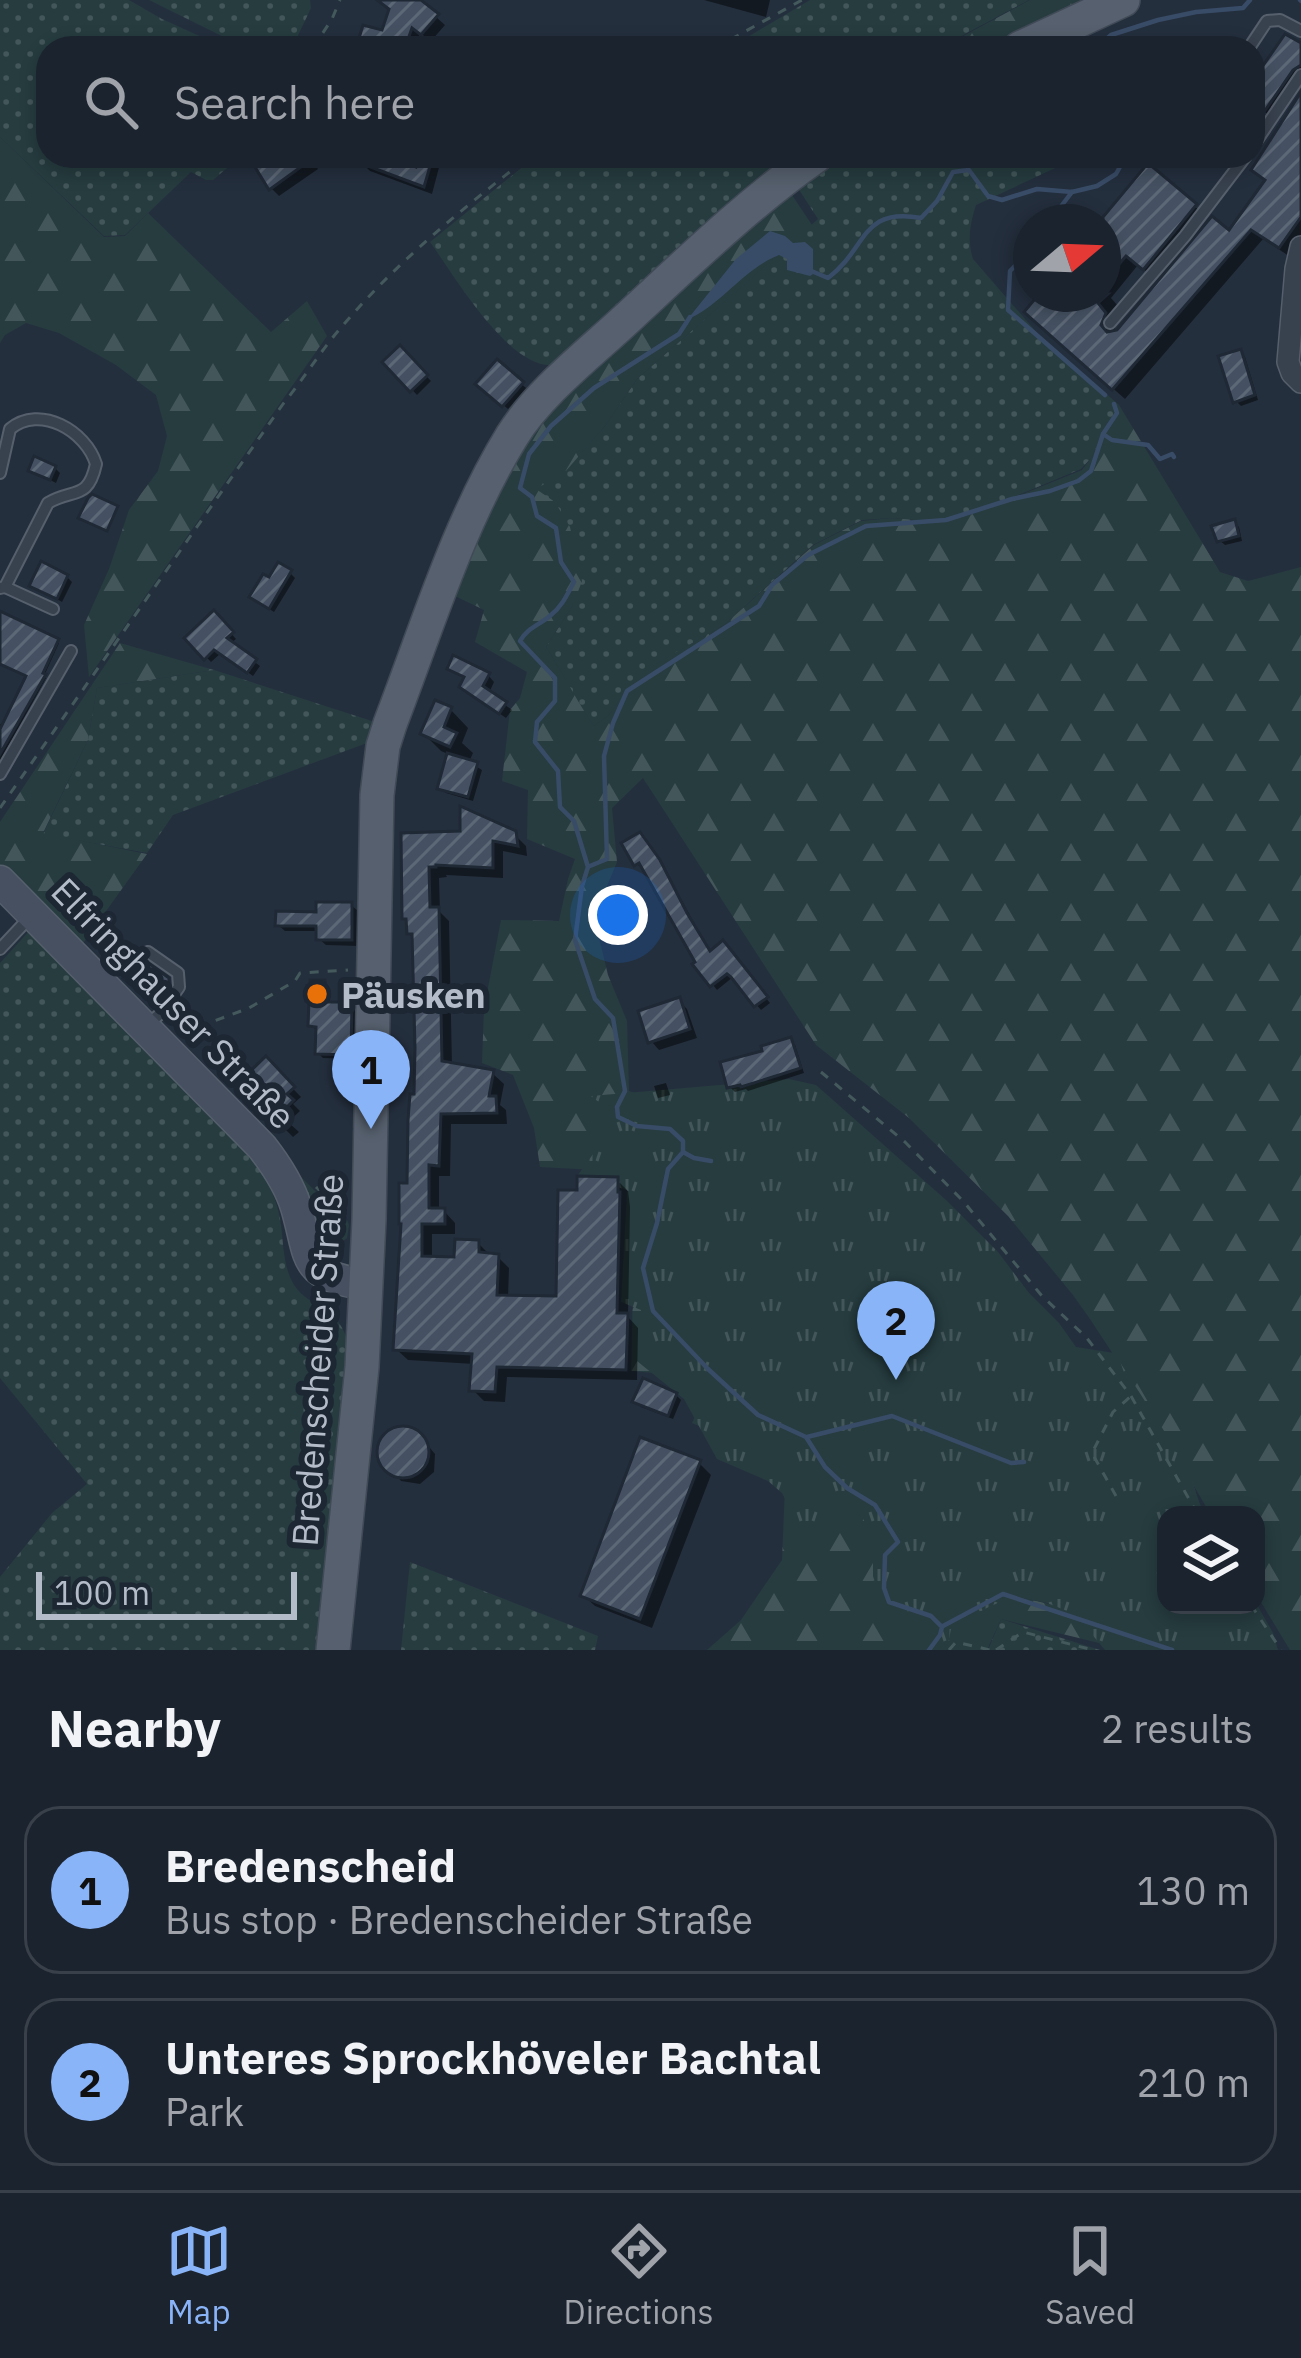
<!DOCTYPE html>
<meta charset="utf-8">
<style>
body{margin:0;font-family:"IBM Plex Sans",sans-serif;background:#282f3a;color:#f1f3f6}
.controls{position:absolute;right:36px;bottom:36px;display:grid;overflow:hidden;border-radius:24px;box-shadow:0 6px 18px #0003}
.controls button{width:108px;height:108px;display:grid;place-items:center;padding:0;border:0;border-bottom:3px solid #39404a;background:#1b232e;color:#f1f3f6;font:60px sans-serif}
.compass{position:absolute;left:1013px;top:204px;width:108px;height:108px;border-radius:50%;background:#1b232e;box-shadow:0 6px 18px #0003;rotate:71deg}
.scale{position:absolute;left:36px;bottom:30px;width:261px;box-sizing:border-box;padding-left:12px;border:6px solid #b4bcc9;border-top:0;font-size:33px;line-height:42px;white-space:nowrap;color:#b4bcc9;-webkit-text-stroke:9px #1d2633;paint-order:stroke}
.you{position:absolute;left:618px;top:915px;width:42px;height:42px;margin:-30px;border:9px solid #fff;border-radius:50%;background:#1a73e8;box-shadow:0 0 0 18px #1a73e833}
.badge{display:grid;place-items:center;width:78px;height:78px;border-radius:50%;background:#8ab4f8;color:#111;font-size:39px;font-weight:700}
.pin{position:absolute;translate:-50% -99px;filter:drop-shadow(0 3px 6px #0008)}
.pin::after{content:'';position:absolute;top:63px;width:42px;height:36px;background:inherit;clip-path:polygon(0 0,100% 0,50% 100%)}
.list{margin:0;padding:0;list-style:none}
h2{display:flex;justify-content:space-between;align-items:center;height:156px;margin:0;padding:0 48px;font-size:51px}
h2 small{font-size:39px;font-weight:400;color:#a0a4aa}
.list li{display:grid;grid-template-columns:78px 1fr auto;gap:36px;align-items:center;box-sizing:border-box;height:168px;margin:0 24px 24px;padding:0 24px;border:3px solid #39404a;border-radius:36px}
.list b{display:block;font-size:45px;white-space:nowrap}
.list p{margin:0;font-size:39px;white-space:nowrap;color:#a0a4aa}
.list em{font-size:39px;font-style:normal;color:#a0a4aa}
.icon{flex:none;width:66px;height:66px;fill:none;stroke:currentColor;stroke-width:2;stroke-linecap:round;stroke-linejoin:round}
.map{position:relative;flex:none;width:1301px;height:1650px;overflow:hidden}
.search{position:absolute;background:#1b232e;box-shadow:0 6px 18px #0003;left:36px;right:36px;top:36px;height:132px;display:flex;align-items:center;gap:30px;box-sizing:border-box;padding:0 42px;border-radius:36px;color:#a0a4aa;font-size:45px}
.sheet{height:540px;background:#1b232e}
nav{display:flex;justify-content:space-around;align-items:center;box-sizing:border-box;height:168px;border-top:3px solid #39404a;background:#1b232e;font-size:33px;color:#a0a4aa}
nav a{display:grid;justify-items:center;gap:6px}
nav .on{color:#8ab4f8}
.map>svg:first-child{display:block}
.grass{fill:url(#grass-dots)}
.forest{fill:url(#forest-firs)}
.park{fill:url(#park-tufts)}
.water{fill:#394c67}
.shadow{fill:#0007}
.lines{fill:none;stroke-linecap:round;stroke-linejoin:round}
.stream{stroke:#394c67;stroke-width:4.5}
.building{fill:url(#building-hatch);stroke:#1f2835;stroke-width:3}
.lane-casing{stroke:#565f6c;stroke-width:14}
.street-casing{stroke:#565f6c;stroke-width:24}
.secondary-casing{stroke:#565f6c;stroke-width:33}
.primary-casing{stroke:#414a57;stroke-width:36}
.path{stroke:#44595c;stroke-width:3;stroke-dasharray:9 9;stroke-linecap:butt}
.lane{stroke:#38414e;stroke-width:10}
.street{stroke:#38414e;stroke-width:21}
.secondary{stroke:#465061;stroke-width:30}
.primary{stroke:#56606e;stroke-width:33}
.food-dot{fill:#e8710a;stroke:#1d2633;stroke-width:4.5}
.labels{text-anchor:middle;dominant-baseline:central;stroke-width:12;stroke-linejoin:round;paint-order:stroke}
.poi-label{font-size:36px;font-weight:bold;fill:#b4bcc9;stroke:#1d2633;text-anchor:start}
.street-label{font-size:36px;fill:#b4bcc9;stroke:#1d2633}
</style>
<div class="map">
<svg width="1301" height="1650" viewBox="0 0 1301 1650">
<defs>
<pattern id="grass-dots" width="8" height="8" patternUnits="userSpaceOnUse" patternTransform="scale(3)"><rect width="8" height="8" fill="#263c3f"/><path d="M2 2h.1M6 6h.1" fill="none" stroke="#435659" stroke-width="1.8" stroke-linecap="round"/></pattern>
<pattern id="forest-firs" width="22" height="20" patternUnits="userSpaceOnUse" patternTransform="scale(3)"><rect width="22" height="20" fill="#263c3f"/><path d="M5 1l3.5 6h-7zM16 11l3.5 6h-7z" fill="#435659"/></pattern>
<pattern id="park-tufts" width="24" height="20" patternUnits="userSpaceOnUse" patternTransform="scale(3)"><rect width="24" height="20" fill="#263c3f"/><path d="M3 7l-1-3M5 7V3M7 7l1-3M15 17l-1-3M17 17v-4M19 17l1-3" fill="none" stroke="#435659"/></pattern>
<pattern id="building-hatch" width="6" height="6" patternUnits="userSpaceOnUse" patternTransform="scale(3)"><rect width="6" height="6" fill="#455162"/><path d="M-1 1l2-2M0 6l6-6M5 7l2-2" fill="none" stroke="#5d6877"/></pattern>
</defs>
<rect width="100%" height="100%" fill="#242f3e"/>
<g class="grass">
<polygon points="0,0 129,0 162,19 226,48 48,48 48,156 241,156 213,180 206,180 191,172 125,235 104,236 0,137"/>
<polygon points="149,0 310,0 311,8 292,48 246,48"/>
<polygon points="810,0 1029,0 939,48 729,48"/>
<path d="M536,156h230l14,16 -226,193c-45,5 -100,-90 -124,-123z"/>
<path d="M846,156h251l-10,8h-23l-88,41c-6,19 -9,35 -3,54l65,75 81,71 -28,53 -10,11 -108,45 -34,8 -47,-4 -30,2 -49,25 -89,80 -87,50 -28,40 -15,11c-19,-26 -31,-53 -48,-79l27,-42 -38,-116 30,-18 40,-45 32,-47 181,-160 -20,-31z"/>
<polygon points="214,670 378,723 367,743 173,815 147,853 43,834 88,740 97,688"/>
<path d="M31,929l227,237c10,17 19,33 22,53 4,22 2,46 14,66 17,25 40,17 53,54l-29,311h-318v-73l52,-64 35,-29 -87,-106v-415z"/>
<polygon points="289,1165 332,1208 347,1220 349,1225 347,1238 336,1246 328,1243 326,1249 322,1246"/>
<polygon points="410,1562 598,1636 595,1650 401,1650"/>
<polygon points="1001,1619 1100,1650 988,1650"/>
</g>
<g class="forest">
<polygon points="1030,0 1105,0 1002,48 941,48"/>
<polygon points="0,137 104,237 125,236 148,213 271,332 307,301 327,336 89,677 84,625 109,569 129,510 158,471 167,436 156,395 116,365 59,333 26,323 5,335 0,343"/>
<path d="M790,192l22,33 -175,154 -32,47 -40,46 -29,17 19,13 15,25 12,54 -9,24 -27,42c17,26 30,53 48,79l15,-11 27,-40 88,-50 90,-80 47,-24 31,-3 47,4 34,-8 109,-44 9,-12 28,-53 101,167 28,9 53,-14v1083h-11l-34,-56v-79h-45l-69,-117 -52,-79 -17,-24 -65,-79 -99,-98 -93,-73 -173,-267 -31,30 5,54 -23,55 14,58 19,46 2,70 28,10 373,412 -15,83 85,20 28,34 -127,-31 -14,31h-280l34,-30 41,-60 4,-96 -94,-41 12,-25 -37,-24 -36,-3 5,-199 -96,-5 -6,-39 -21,-53 -31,-12 2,-54 17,-89 58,1 9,-42 7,-20 -48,-20 1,-49 -26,-9 8,-71 10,-12 7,-26 -52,-30 9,-32 -31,-15 41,-99 47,-82z"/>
<polygon points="120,643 214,670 97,688 88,740 43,833 147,854 81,946 41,901 0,866 0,822"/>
</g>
<polygon class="park" points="789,1079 816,1085 946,1200 998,1252 1029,1293 1059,1323 1076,1347 1114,1353 1186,1465 1204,1515 1166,1515 1166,1605 1256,1603 1273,1633 1278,1650 1105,1650 1075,1614 1047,1603 1013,1596 952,1624 948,1644 944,1650 911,1650 906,1641 878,1611 873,1591 873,1544 853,1492 798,1542 790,1509 782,1493 768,1481 717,1459 684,1399 637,1361 641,1310 621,1302 627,1190 578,1175 614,1125 611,1112 591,1096"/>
<path class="water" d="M770,231l15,5 8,7 12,-1 8,7v25l-3,2 -23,-6v-11l-8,-4c-37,15 -55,48 -92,65l49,-61z"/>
<g class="shadow">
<polygon points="385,0 417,0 445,25 431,41 420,33 415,48 359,48 383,34 392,10"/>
<polygon points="704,0 770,0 766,17"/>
<polygon points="619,38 626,48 592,48"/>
<polygon points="1301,48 1301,86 1277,121 1253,103 1253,85"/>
<polygon points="1301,97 1301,244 1292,258 1263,239 1125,399 1039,323 1043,294 1103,294 1103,222 1149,167 1207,217 1156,279 1138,265 1111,298 1118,306 1107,317 1116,326 1109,338 1230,234 1267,182"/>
<polygon points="275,156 309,156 318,169 279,196 271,188"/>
<polygon points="366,156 385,156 418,171 423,156 442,156 432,194 370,171 362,163"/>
<polygon points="400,349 431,381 417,395 386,362"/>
<polygon points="1240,352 1245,357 1258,400 1241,406 1236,401"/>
<polygon points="497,363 526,388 508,409 479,384"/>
<polygon points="55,468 60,473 56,483 31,470"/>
<polygon points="1234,522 1239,527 1242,541 1225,545 1219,540"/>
<polygon points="290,573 295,578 274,612 257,601 270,581"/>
<polygon points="67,577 72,582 62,602 33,585"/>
<polygon points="0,614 59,643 44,676 46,678 0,761 0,724 5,726 29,676 0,662"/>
<polygon points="214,614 236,639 230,644 260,666 253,676 221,653 211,662 188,638"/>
<polygon points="450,668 488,675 494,682 489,693 512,710 506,718 470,693 466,679"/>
<polygon points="451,710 468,728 462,743 473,753 469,762 482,770 473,801 446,793 441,788 450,755 441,751 423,733"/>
<polygon points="514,834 526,846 527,856 503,851 503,878 446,875 447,877 439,878 440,912 449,921 452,1066 492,1073 504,1084 500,1105 506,1110 507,1124 451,1124 450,1176 439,1176 439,1211 444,1211 455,1223 455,1234 432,1234 432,1259 456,1261 478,1243 491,1256 498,1257 509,1268 508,1298 559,1299 580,1193 617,1180 628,1191 630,1207 628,1317 638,1328 637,1380 507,1377 505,1402 484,1401 472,1389 474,1364 408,1360 396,1349 404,1224 417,1097 415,938 410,933 410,923 405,918 404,836"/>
<polygon points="640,835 664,868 711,954 723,944 770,1003 761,1010 733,977 717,990 697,965 699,963 644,867 641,868 637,864 625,844"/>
<polygon points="351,905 358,911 358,946 326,945 319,939 319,931 285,931 278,925"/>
<polygon points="127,978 167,981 173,989 164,1000 148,988 144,992"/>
<polygon points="324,983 329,989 330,1005 351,1005 356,1010 355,1059 323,1058 318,1053 316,1030 311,1025"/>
<polygon points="679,1001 687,1009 697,1038 659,1050 651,1041"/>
<polygon points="790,1040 795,1045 804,1073 748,1091 746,1089 735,1092 730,1087 766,1053"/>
<polygon points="266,1061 301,1097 293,1104 300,1111 288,1122 299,1132 293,1137 282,1126 291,1117 267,1092 260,1099 243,1083"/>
<polygon points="666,1083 670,1095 658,1098 654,1086"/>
<polygon points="676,1395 681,1400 673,1419 641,1407 636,1402"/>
<polygon points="402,1429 420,1436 435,1454 434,1472 420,1484 401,1481 381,1455 386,1437"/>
<polygon points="699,1463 711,1475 652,1628 595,1606 583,1595"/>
</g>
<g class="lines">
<g class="stream">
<polyline points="1300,0 1301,1"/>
<polyline points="1096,48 1111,35 1158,20 1196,12 1243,8 1250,0"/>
<polyline points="1049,222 1072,192"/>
<polyline points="1031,250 1010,271 1008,310 1105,395"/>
<path d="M809,270l19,8c40,-30 32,-71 93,-60l16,-17 16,-29 16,-2 19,26 14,4 35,-11 35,3 25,-6 19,-12 10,-18"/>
<path d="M690,317l-11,17 -85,54 -43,38 -22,28 -9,34 12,9 5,19 19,12 5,34 13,20c-7,13 -12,24 -23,33 -11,10 -23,12 -31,26l35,37v23l-18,21 -2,20 23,29 2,36 14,14 14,46 -6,19 -7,54 20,59 18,19 12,73 -8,16 1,10 19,9 33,3 13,12v11l-15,17 -11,54 -14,45 10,43 55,58 50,46 48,22 19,30 22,21 28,17 23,37 -13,13 -1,33 5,14 42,14 11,11 -2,8 -11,15"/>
<polyline points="1103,434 1112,440 1148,445 1160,459 1172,454 1174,457"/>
<polyline points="590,866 607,859 604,756 613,723 627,691 759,606 772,585 808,555 866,526 946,520 1012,499 1050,491 1078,481 1091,471 1103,434 1117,413 1114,404"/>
<polyline points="683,1152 694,1158 711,1161"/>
<polyline points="807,1437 892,1416 1011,1463 1024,1462"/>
<polyline points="943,1626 1003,1594 1172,1650"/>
</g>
</g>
<g class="building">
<polygon points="377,0 421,0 439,14 421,35 412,28 405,48 356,48 363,25 382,30 389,9"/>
<polygon points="1285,34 1301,43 1301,65 1293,70 1264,112 1253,104 1253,80"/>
<polygon points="1301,92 1301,217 1279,248 1251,230 1112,390 1024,312 1039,294 1108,294 1098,303 1106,313 1101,325 1107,332 1117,330 1212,216 1229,230 1265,180 1251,170"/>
<polygon points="270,156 316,156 269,190 255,167"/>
<polygon points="341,156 391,156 416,167 420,156 433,156 424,187"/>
<polygon points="1148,163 1197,204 1143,270 1126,256 1103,283 1103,217"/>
<polygon points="400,345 428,375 410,392 382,362"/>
<polygon points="1241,349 1255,395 1233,403 1218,356"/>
<polygon points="497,359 524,382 502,407 475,384"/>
<polygon points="34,456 56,466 50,480 28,471"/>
<polygon points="92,494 118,506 107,531 78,518 88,498"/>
<polygon points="1235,519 1239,536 1217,542 1211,526"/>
<polygon points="41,561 68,575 57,599 29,586"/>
<polygon points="278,562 292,570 269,609 249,597 263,574 269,577"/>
<polygon points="214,610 234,632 227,638 257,659 247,673 214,650 204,660 184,638"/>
<polygon points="0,611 59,639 43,673 46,674 0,754 0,729 26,676 0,664"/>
<polygon points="453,655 490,673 483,686 507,702 499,714 459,687 464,677 447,669"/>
<polygon points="435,700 452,707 444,727 457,733 450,747 420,734"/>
<polygon points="447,753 478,762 468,797 437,789"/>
<polygon points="460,806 516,831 518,846 493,841 493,868 436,865 436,867 429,867 430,907 439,907 442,1061 494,1070 489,1096 496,1096 497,1113 441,1114 439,1166 429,1165 429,1208 445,1208 445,1224 422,1224 422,1256 454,1257 455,1239 479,1240 479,1252 499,1254 497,1295 556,1296 558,1190 577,1190 577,1176 618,1177 618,1192 620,1192 617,1313 628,1313 626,1370 497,1367 495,1392 469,1391 472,1354 393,1350 401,1224 399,1224 399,1183 407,1183 408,1120 410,1094 414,1094 415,1048 412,934 407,934 406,919 402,919 401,833 460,831"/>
<polygon points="640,832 660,860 687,913 710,951 723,940 768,997 754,1007 731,977 727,974 710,987 692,964 695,962 639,863 634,866 621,843"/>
<polygon points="316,902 352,902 352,940 316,940 316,926 275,926 276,911 316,912"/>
<polygon points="140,957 169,978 169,983 158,998 141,985 137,990 123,978"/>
<polygon points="310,980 325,980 327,1002 352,1002 351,1055 315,1054 316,1027 308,1026 309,1001 306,1001 307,986 310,987"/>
<polygon points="680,997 690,1029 648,1043 638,1011"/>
<polygon points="791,1037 801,1068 741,1087 740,1085 727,1088 720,1062 762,1051 761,1046"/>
<polygon points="266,1056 295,1087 287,1094 294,1100 282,1112 257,1086 249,1093 239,1082"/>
<polygon points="643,1378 677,1393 668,1416 632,1402"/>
<circle cx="403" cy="1452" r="26"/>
<polygon points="640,1437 701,1460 640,1619 580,1596"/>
</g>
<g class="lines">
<g class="lane-casing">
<g id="lane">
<polyline points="1249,48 1267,21 1280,20 1301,31"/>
<polyline points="1253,146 1301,75"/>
<polyline points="1110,323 1185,236 1246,156"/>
<path d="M0,473l10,-44c30,-25 76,2 86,35 -8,37 -23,24 -48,39l-43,84 -5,1"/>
<polyline points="5,587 53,609"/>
<polyline points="0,774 71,651"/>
<polyline points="0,949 31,916"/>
<polyline points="147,1025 160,1014 179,987 178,973 148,952"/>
</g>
</g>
<g class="street-casing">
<polyline id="street" points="1301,247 1296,269 1288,362 1292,373 1301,382"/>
</g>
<g class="secondary-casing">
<path id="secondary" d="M0,881l262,266c14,18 27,37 34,60 16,54 4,67 70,78"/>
</g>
<g class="primary-casing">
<g id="primary">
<polyline points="1020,48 1123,0"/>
<path d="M333,1650l29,-283 7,-147 8,-425 6,-49 7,-22c37,-96 68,-200 122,-288 26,-42 73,-79 109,-112 63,-58 125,-119 195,-168"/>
</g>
</g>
<g class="path">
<polyline points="313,48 332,19 340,0"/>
<polyline points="715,48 802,0"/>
<path d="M0,808l283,-404c20,-24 36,-51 56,-74 55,-66 123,-121 191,-174"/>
<polyline points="182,1033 249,1008 295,981 300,973 348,970"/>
<polyline points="821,1072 905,1142 963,1201 1042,1296 1086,1337 1131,1396 1198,1515"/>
<polyline points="316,1187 344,1213"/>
<polyline points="1116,1496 1092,1453 1113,1412 1130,1397"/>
<polyline points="1251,1605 1281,1650"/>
<polyline points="949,1650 956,1642 990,1650"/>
<polyline points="996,1650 1023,1632 1093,1650"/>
</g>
<use href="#lane" class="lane"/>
<use href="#street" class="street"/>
<use href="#secondary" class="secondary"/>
<use href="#primary" class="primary"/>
</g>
<circle class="food-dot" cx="317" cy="994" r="12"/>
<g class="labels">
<g class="poi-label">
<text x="341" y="994">Päusken</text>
</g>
<g class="street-label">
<text transform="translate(174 1003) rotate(46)">Elfringhauser Straße</text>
<text transform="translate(317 1360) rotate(-86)">Bredenscheider Straße</text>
</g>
</g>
</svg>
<div class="controls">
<button><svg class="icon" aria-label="layers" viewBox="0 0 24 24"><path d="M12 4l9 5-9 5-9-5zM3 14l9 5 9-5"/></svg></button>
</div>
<svg class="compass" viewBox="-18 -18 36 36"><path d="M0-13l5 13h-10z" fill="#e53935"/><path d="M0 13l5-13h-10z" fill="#a0a4aa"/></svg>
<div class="scale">100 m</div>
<div class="you"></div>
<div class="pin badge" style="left:371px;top:1129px">1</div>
<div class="pin badge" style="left:896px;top:1380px">2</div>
<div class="search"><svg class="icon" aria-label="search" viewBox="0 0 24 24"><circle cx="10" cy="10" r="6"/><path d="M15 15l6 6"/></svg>Search here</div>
</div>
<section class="sheet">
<h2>Nearby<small>2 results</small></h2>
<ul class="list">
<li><span class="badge">1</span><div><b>Bredenscheid</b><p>Bus stop · Bredenscheider Straße</p></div><em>130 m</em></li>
<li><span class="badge">2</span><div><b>Unteres Sprockhöveler Bachtal</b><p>Park</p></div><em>210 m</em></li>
</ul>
</section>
<nav>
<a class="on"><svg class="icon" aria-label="map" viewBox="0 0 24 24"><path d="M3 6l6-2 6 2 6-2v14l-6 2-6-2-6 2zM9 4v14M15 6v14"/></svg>Map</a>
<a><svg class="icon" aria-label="directions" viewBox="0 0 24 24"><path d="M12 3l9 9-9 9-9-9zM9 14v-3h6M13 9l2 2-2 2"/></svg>Directions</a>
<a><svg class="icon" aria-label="saved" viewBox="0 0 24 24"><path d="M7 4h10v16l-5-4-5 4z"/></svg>Saved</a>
</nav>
